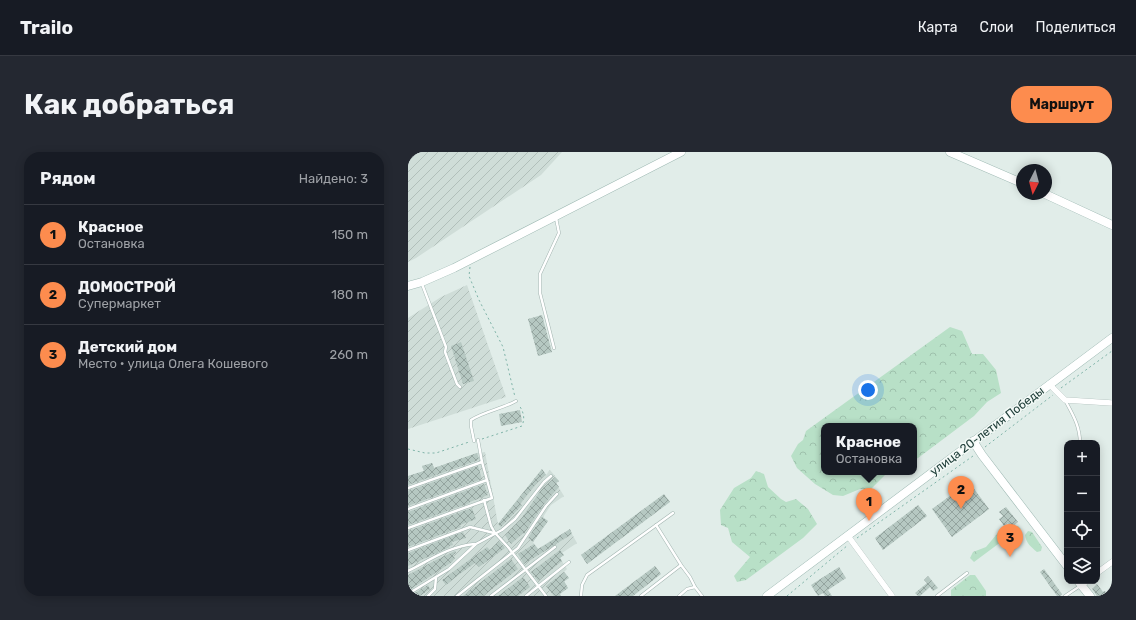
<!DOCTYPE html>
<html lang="ru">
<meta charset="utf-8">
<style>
body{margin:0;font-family:Rubik,sans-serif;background:#242831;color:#f1f3f6}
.controls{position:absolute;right:12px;bottom:12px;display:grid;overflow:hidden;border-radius:8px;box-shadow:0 2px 10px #0003}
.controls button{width:36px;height:36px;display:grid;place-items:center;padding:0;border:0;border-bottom:1px solid #363941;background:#171b24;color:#f1f3f6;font:20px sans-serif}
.compass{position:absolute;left:608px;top:12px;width:36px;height:36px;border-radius:50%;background:#171b24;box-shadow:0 2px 10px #0003;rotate:186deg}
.you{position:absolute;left:460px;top:238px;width:14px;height:14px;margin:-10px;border:3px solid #fff;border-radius:50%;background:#1a73e8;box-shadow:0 0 0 6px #1a73e833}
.badge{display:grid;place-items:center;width:26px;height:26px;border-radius:50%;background:#fd8c4e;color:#111;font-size:13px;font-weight:700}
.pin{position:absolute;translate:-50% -33px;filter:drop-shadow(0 1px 2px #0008)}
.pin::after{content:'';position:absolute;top:21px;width:14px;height:12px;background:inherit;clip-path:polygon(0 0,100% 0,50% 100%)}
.popup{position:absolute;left:413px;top:271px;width:96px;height:52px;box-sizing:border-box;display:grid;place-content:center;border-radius:8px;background:#171b24;filter:drop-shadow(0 1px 3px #0005);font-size:13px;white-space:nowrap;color:#9ea1a6}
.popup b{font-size:15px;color:#f1f3f6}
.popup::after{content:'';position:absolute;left:50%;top:100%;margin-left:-8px;border:8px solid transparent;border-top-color:#171b24}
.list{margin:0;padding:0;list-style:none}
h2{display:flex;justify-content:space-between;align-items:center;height:52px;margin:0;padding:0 16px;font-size:17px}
h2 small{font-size:13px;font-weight:400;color:#9ea1a6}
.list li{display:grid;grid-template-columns:26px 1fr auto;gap:12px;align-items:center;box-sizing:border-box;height:60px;padding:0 16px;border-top:1px solid #363941}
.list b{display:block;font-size:15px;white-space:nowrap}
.list p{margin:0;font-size:13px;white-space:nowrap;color:#9ea1a6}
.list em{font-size:13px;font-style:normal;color:#9ea1a6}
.icon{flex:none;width:22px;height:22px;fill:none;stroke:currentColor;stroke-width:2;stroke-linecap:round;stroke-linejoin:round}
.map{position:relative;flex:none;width:704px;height:444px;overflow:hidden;border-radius:16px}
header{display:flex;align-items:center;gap:24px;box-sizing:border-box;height:56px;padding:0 20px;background:#171b24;border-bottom:1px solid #363941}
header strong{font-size:19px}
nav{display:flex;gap:22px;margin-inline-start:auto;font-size:14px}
.intro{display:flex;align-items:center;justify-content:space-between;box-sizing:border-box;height:96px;padding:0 24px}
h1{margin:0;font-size:28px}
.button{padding:10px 18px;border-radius:16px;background:#fd8c4e;color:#111;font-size:14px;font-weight:700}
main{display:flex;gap:24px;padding:0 24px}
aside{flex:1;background:#171b24;border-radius:16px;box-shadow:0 2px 10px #0003}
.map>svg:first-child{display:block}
.industrial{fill:url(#industrial-furrows)}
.forest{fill:url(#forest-crowns)}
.building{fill:url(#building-cross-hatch)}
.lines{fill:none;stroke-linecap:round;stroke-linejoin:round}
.lane-casing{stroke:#a3b5b1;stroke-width:3.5}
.street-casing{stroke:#a3b5b1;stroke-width:6}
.secondary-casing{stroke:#9eb9b3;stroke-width:9}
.path{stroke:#7fb3a8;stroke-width:1;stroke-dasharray:2 3;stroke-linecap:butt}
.lane{stroke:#fff;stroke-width:2.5}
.street{stroke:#fff;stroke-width:5.5}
.secondary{stroke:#fff;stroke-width:8}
.labels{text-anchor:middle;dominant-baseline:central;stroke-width:3;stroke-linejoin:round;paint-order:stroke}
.street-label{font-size:12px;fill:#203f3a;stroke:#f2f9f6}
</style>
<header>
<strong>Trailo</strong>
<nav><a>Карта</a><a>Слои</a><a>Поделиться</a></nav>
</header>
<div class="intro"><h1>Как добраться</h1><a class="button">Маршрут</a></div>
<main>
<aside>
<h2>Рядом<small>Найдено: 3</small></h2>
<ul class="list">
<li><span class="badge">1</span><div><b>Красное</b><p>Остановка</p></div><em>150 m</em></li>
<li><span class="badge">2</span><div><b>ДОМОСТРОЙ</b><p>Супермаркет</p></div><em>180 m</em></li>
<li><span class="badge">3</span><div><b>Детский дом</b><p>Место · улица Олега Кошевого</p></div><em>260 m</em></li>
</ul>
</aside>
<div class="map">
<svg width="704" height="444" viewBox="0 0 704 444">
<defs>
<pattern id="industrial-furrows" width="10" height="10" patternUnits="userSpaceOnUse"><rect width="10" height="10" fill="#cfddd8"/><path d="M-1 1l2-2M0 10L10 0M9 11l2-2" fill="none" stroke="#b1bfba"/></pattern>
<pattern id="forest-crowns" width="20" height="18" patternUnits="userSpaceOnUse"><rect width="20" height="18" fill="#b8e0c7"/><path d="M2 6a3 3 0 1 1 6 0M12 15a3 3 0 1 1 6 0" fill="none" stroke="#9ec1ac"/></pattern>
<pattern id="building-cross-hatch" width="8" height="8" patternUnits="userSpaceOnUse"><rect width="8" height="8" fill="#b6c8c2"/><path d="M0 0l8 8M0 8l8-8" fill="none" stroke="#94a49f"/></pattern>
</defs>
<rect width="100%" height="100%" fill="#e1ede9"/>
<g class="industrial">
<polygon points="0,0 154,0 133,23 8,106 0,110"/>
<polygon points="59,133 98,245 0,277 0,166 33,145"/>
<polygon points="77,300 90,372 134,317 138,323 142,318 151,329 148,331 156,344 143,353 135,365 140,369 125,390 131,398 164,382 169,391 154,401 156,403 152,406 159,417 156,420 161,426 156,430 160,436 156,439 147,436 153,444 0,444 0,324 16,319 14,314 24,311 26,316 69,301"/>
</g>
<g class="forest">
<polygon points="542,175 554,179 564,202 575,202 588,218 593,241 579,250 566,264 510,306 506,308 506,274 416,274 416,320 480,320 462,338 452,337 435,344 425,343 407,332 389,316 383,304 390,292 395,288 398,279"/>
<polygon points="348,319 356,322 360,335 373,347 378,350 388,347 400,357 409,372 395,386 338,428 329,430 326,424 342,405 324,390 320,376 313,373 312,358 326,336 343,326"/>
<polygon points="610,374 613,377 609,378 566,410 562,406 565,400 578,395 594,376"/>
<path d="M620,379l4,1 10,15 -1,4 -4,1c-6,-5 -11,-9 -12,-17z"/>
<polygon points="562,423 567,423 578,439 578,444 543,444 543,438"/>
</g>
<g class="building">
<polygon points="134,163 144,200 130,204 120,167"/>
<polygon points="53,190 66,229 55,232 43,194"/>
<polygon points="112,258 114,270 93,274 91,262"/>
<polygon points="69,301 71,307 68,309 0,333 0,324 16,319 14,314 24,311 26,316"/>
<polygon points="70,314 74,327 0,354 0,339"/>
<polygon points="134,317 138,323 133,326 112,352 114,353 93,375 90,372"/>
<polygon points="147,325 151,329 148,331 151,335 136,352 116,382 115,381 103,392 97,383 113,367 133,338"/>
<polygon points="561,330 581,357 544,385 524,357"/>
<polygon points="76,332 80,343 62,350 62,351 0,373 0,360"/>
<polygon points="256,342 262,350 179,412 173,403"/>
<polygon points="510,353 519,364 475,398 467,386"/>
<polygon points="598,355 610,370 603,376 600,371 596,374 591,367 595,364 591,360"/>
<polygon points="64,356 68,367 52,373 53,375 0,395 0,379"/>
<polygon points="134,365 140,369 125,390 120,386"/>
<polygon points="162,377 164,382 116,412 110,402 126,392 130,397"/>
<polygon points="55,380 58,386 44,390 45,393 41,394 42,395 0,414 0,401"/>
<polygon points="91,389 97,396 71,415 67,411 49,424 38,433 34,428 79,395 82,398"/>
<polygon points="152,398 156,403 152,406 154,409 130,429 123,420"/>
<polygon points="47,399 48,401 45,403 47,406 44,410 0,439 0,423 28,408"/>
<polygon points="103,407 110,417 75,444 55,444"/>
<polygon points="247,414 253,422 225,444 207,444"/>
<polygon points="431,415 438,426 420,438 424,444 417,444 415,441 410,444 403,433"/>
<polygon points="636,417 654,442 652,444 649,444 632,420"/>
<polygon points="156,420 161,426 156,429 160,436 152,442 153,444 146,444 138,434"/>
<polygon points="520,424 530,436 525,439 522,435 512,444 510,444 507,441 519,431 516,428"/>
<polygon points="115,425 122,435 110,444 90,444"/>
<polygon points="689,432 695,440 697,439 702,444 689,444 684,437"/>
<polygon points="20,433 22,437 12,444 2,444"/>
</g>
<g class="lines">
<g class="lane-casing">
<g id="lane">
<polyline points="14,132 38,195 37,200 49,232 52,235"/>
<polyline points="146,196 132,141 132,122 151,81 148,66"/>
<path d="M657,248c8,15 15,26 15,43"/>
<polyline points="70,288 74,310"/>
<path d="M66,289l-3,-15v-6c14,-9 31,-11 45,-19"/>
<polyline points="0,336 74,310 84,346 0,376"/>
<polyline points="76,348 83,374 87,381 100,395 138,444"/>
<polyline points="0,357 79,328"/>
<polyline points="248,373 273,413 282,425 287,435 294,444"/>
<polyline points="0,398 62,375 86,381"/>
<path d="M0,419c22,-11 42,-25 67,-27"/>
<polyline points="0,442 41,417 68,392 94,378 107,367 136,330 143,324"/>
<polyline points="20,444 27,437 28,425"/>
<polyline points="49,444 110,396 138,354 149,342"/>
<polyline points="83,444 147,395"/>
<polyline points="118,444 161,410"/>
<polyline points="173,444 174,433 179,423 265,361"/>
<polyline points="233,444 273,413"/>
<polyline points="271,444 279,437 287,435"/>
<polyline points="529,444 559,421"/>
<polyline points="657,444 672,434"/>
</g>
</g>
<g class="street-casing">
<g id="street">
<polyline points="641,232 657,248 704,251"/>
<polyline points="440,384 484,444"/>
<polyline points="689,421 704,410"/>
<polyline points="674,433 679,429"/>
</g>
</g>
<g class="secondary-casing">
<g id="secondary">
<polyline points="542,0 614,31"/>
<polyline points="637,42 704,73"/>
<polyline points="0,134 14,130 46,116 273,0"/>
<polyline points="565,289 574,303 659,414"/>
<polyline points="670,429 682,444"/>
<polyline points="359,444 704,186"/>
</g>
</g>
<g class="path">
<polyline points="62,115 61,124 71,148 95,195 107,245"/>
<polyline points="653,236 704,199"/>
<path d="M74,287l40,-13c3,-8 2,-13 -3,-21"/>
<polyline points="577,295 645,243"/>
<polyline points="0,297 17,301 28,301 61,290"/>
<polyline points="449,386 565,304"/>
<polyline points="379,444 440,393"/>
</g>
<use href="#lane" class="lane"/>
<use href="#street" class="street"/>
<use href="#secondary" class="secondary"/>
</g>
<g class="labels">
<g class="street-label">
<text transform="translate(579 279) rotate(-37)">улица 20-летия Победы</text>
</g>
</g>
</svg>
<div class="controls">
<button>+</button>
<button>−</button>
<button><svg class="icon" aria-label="locate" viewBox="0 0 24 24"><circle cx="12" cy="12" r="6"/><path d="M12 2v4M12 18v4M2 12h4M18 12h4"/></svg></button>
<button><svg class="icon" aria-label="layers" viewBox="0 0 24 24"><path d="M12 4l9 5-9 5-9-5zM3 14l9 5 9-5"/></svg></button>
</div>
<svg class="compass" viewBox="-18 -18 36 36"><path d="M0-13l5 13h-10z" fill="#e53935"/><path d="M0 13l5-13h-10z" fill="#9ea1a6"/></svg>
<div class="you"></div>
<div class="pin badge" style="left:461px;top:369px">1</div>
<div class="popup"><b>Красное</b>Остановка</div>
<div class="pin badge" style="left:553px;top:357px">2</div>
<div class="pin badge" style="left:602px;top:405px">3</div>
</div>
</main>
